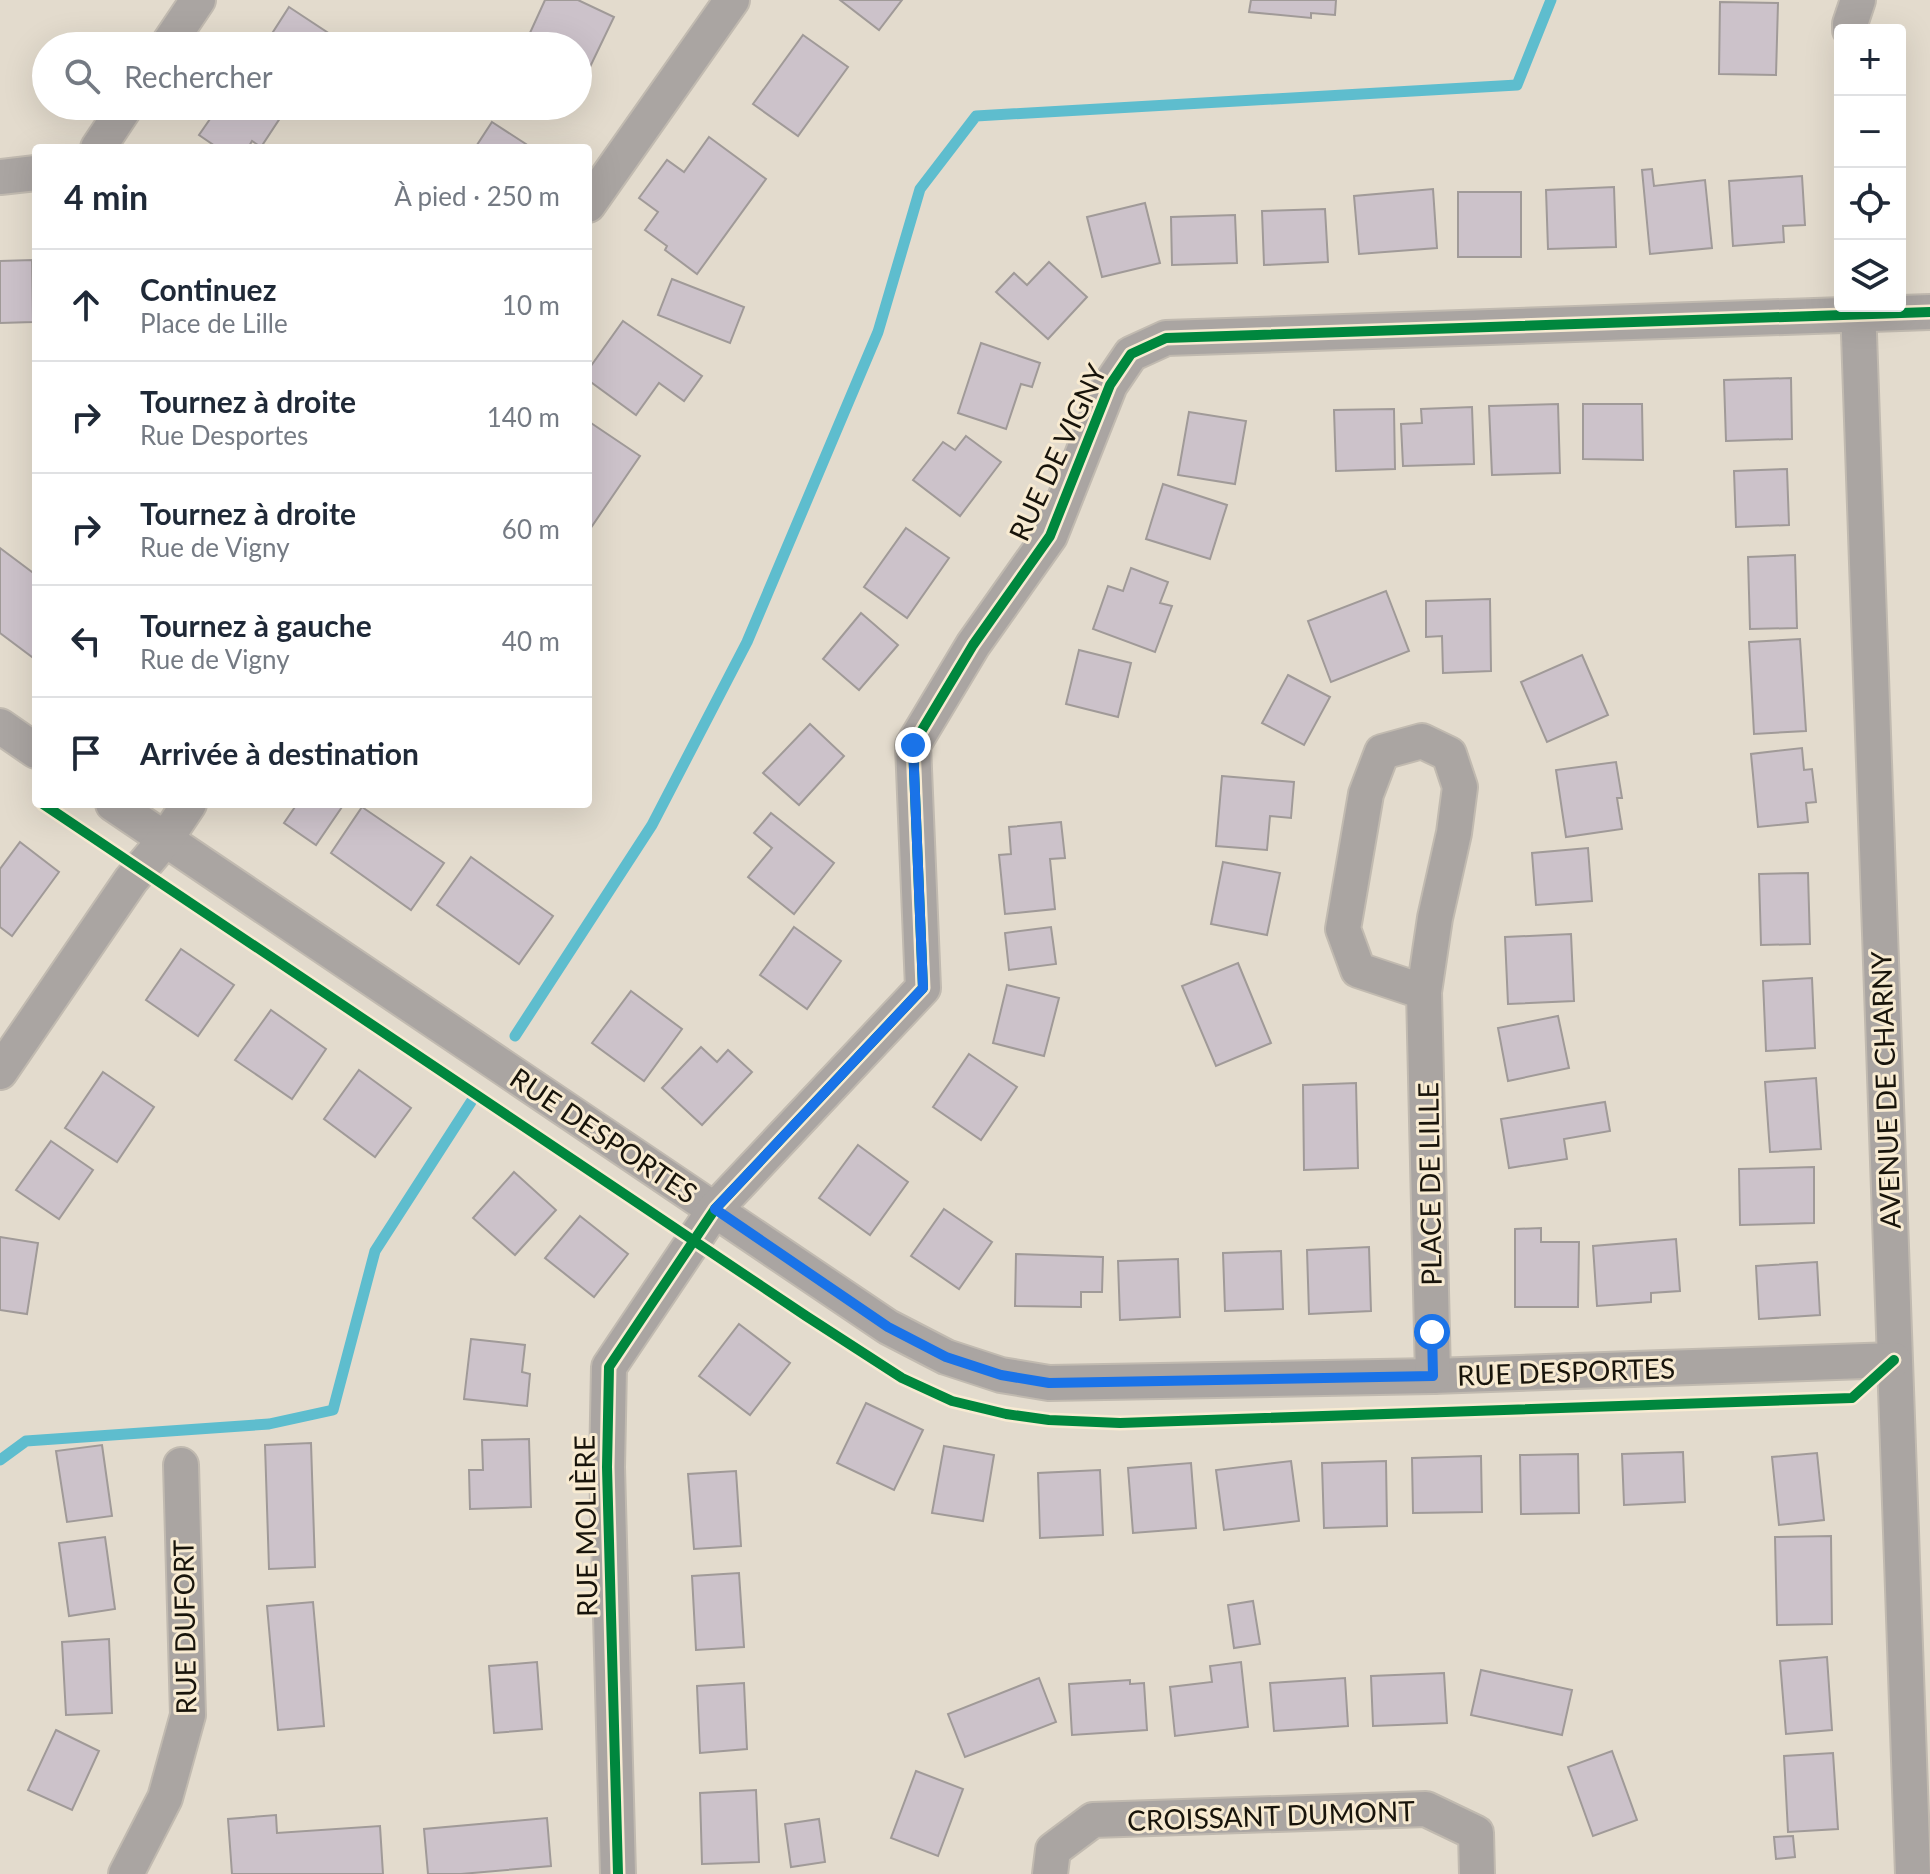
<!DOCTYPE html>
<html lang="fr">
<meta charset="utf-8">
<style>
body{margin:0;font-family:Lato,sans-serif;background:#f6f6f7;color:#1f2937}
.controls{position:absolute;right:24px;top:24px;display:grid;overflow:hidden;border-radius:8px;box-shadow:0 8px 32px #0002}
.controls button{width:72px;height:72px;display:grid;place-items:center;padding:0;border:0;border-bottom:2px solid #e0e1e3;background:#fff;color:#1f2937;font:40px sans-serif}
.stop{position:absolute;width:24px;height:24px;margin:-18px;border:6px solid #1a73e8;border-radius:50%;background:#fff}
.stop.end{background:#1a73e8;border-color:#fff;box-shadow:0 2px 8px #0008}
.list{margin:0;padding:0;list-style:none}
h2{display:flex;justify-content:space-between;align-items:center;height:104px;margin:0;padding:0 32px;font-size:34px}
h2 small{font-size:26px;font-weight:400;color:#747a83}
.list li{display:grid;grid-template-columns:52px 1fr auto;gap:24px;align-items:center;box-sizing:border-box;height:112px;padding:0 32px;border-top:2px solid #e0e1e3}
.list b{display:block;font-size:30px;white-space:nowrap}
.list p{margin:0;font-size:26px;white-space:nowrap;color:#747a83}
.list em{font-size:26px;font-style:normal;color:#747a83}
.icon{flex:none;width:44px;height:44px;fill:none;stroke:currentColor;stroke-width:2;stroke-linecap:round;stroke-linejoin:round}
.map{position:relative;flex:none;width:1930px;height:1874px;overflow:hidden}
.search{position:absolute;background:#fff;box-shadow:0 8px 32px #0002;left:32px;top:32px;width:560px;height:88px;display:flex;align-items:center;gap:20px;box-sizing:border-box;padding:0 28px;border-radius:44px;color:#747a83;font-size:30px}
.panel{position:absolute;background:#fff;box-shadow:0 8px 32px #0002;left:32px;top:144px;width:560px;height:664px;border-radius:8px}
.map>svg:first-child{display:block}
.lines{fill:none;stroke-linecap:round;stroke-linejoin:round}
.stream{stroke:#5ebdce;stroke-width:11}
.building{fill:#ccc2ca;stroke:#a09a98;stroke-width:2}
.minor-casing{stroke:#c1bab0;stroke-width:38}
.minor{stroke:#aaa5a2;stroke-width:34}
.cycleway-casing{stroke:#f8ebd2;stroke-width:15}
.cycleway{stroke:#00873e;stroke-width:10}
.route{stroke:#1a73e8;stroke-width:10}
.labels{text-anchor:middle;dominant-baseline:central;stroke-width:6;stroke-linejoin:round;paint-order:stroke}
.street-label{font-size:28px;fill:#18140b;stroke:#f8ebd2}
</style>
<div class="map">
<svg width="1930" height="1874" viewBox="0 0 1930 1874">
<rect width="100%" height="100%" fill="#e3dbcd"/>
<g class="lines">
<g class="stream">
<polyline points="515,1036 652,825 747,642 878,332 920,189 976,116 1517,85 1551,0"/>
<polyline points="0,1460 26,1441 269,1424 333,1410 375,1251 471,1102"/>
</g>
</g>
<g class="building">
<polygon points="545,0 578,0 614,17 588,71 579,66 578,68 578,46 524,46"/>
<polygon points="840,0 902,0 879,30"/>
<polygon points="1251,0 1336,0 1335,15 1311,13 1311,18 1249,12"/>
<polygon points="1720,2 1778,3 1776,75 1719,74"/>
<polygon points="289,7 345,44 343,46 264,46"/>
<polygon points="803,35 848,67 798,136 753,104"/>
<polygon points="219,106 281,106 286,109 261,147 252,141 248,148 218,148 199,135"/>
<polygon points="536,106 560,106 556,116"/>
<polygon points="492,122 532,148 475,148"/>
<polygon points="709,137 766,179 697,274 665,250 667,246 645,230 658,212 639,198 667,160 684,172"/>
<polygon points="1652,169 1654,186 1705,180 1712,248 1650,254 1642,170"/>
<polygon points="1802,176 1805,225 1783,226 1784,242 1733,246 1729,181"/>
<polygon points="1614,187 1616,247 1548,249 1546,190"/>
<polygon points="1433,189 1437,248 1359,254 1354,196"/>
<rect x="1458" y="192" width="63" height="65"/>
<polygon points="1145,203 1160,263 1102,277 1087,217"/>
<polygon points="1325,209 1328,262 1264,265 1262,211"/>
<polygon points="1235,215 1237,263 1172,265 1171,217"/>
<polygon points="32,260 33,322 0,323 0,261"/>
<polygon points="1049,262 1087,297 1048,339 996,292 1014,273 1027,285"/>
<polygon points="672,279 744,307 730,343 658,315"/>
<polygon points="623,321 702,376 684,401 659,383 636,415 588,380 588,370"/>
<polygon points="981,343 1040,363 1032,387 1021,384 1006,429 958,413"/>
<polygon points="1791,378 1792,439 1726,441 1724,380"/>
<polygon points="1558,404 1560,473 1492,475 1489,406"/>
<polygon points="1583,404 1642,404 1643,460 1583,459"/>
<polygon points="1472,407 1474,464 1403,466 1401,424 1422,423 1421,409"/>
<polygon points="1394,409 1395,469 1336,471 1334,410"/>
<polygon points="1189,412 1246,421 1235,484 1178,475"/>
<polygon points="588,421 640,456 588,532"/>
<polygon points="966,436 1001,462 960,516 913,480 943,442 955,450"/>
<polygon points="1787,469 1789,525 1736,527 1734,471"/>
<polygon points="1163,484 1227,505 1210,559 1146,539"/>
<polygon points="906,528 949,558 907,618 864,587"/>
<polygon points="0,548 36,575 36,660 0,633"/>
<polygon points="1795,555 1797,628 1750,629 1748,557"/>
<polygon points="1131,568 1168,582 1160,603 1172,606 1155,652 1093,629 1108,586 1123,591"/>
<polygon points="1386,591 1409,651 1331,682 1308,621"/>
<polygon points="1490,599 1491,671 1443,673 1442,636 1426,637 1426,601"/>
<polygon points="861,613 898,645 859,690 823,659"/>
<polygon points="1800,639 1806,731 1754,734 1749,642"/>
<polygon points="1079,650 1131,663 1118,717 1066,704"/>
<polygon points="1582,655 1608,715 1547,742 1521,682"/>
<polygon points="1288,675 1330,697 1304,745 1262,723"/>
<polygon points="810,724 844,756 799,805 763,773"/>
<polygon points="1802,748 1804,770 1812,769 1816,802 1806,803 1808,822 1758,827 1751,754"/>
<polygon points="1616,762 1622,798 1617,798 1622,829 1566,837 1556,770"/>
<polygon points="1222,776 1294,782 1291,818 1270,816 1267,850 1216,846"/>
<polygon points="297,804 344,804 316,845 284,823"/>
<polygon points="362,807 444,863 411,910 331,853"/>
<polygon points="771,813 834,863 794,914 748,877 772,848 754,833"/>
<polygon points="1061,822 1065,858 1050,859 1055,909 1005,914 999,855 1011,854 1009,827"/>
<polygon points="20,842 59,872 12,936 0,927 0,869"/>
<polygon points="1588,848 1592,901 1536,905 1532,853"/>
<polygon points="471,857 553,916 519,964 437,905"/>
<polygon points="1223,862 1280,873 1267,935 1211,924"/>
<polygon points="1808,873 1810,944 1761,945 1759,874"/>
<polygon points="794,927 841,961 807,1009 760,975"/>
<polygon points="1051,927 1056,964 1009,970 1005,933"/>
<polygon points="1571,934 1574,1001 1508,1004 1505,937"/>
<polygon points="181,949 234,985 198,1036 146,1000"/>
<polygon points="1238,963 1271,1043 1216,1066 1182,986"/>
<polygon points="1812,978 1815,1048 1766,1051 1763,981"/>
<polygon points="1007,985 1059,998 1044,1056 993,1043"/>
<polygon points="631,991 682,1029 644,1081 592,1043"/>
<polygon points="271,1010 326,1049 292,1099 235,1060"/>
<polygon points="1558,1016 1569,1068 1508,1081 1498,1028"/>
<polygon points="701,1047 717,1062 728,1050 752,1072 702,1125 662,1088"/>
<polygon points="969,1054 1017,1087 981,1140 933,1107"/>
<polygon points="359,1070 411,1108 375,1157 324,1119"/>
<polygon points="103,1072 154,1107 117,1162 65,1128"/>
<polygon points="1816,1078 1821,1149 1770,1152 1765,1082"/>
<polygon points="1356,1083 1358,1168 1304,1170 1303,1085"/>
<polygon points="1605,1102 1610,1131 1564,1139 1567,1159 1509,1168 1501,1119"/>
<polygon points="51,1141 93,1170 59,1219 16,1190"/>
<polygon points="858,1145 908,1182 870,1235 819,1198"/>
<polygon points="1814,1167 1814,1223 1740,1225 1739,1169"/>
<polygon points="514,1172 556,1210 515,1255 473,1218"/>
<polygon points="944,1209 992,1242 959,1289 911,1256"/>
<polygon points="580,1216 628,1254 594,1297 545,1258"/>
<polygon points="1541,1228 1541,1242 1579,1242 1578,1307 1515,1307 1515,1229"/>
<polygon points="0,1237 38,1243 27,1314 0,1310"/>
<polygon points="1676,1239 1680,1291 1651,1293 1651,1302 1597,1306 1593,1246"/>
<polygon points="1369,1247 1371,1311 1309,1314 1307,1250"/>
<polygon points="1281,1251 1283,1309 1225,1311 1223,1253"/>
<polygon points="1016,1254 1103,1257 1102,1292 1081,1292 1081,1307 1015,1306"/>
<polygon points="1178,1259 1180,1317 1120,1320 1118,1261"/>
<polygon points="1817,1262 1820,1315 1759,1319 1756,1266"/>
<polygon points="739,1324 790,1363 750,1415 699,1376"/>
<polygon points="471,1339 525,1345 522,1372 530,1374 527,1406 464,1399"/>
<polygon points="866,1403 923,1430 894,1490 837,1463"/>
<polygon points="529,1439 531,1507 470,1509 469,1470 483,1470 482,1440"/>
<polygon points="311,1443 315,1567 269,1569 265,1445"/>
<polygon points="102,1445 112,1516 67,1522 56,1451"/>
<polygon points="944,1446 994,1455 983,1521 932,1513"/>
<polygon points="1683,1452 1685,1502 1624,1505 1622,1454"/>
<polygon points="1817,1453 1824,1520 1779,1525 1772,1457"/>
<polygon points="1578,1454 1579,1513 1521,1514 1520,1455"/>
<polygon points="1481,1456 1482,1512 1413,1513 1412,1458"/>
<polygon points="1291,1461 1299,1521 1224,1530 1216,1470"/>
<polygon points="1386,1461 1387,1526 1324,1528 1322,1463"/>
<polygon points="1191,1463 1196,1528 1133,1533 1128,1468"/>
<polygon points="1100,1470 1103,1535 1040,1538 1038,1473"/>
<polygon points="736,1471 741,1546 694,1549 688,1474"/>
<polygon points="1831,1536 1832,1624 1777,1625 1775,1537"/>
<polygon points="105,1537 115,1609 69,1616 59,1543"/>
<polygon points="739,1573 744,1647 696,1650 692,1576"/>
<polygon points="1253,1601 1260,1644 1234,1648 1228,1605"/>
<polygon points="313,1602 324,1726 278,1730 267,1606"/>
<polygon points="109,1639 112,1713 66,1715 62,1642"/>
<polygon points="1827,1657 1832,1730 1786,1734 1780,1661"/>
<polygon points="537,1662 542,1729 494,1733 489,1666"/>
<polygon points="1241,1662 1248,1727 1175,1736 1170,1687 1212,1682 1210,1666"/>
<polygon points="1481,1670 1572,1690 1562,1735 1471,1715"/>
<polygon points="1444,1673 1447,1723 1373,1726 1371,1676"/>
<polygon points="1039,1678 1056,1722 965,1757 948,1714"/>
<polygon points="1345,1678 1348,1726 1274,1731 1270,1683"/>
<polygon points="1130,1680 1130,1684 1144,1683 1147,1730 1072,1735 1069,1684"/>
<polygon points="744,1683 747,1749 700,1753 697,1686"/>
<polygon points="56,1730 99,1751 72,1810 28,1790"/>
<polygon points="1612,1751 1637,1820 1593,1836 1568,1767"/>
<polygon points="1833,1753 1838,1829 1788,1832 1784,1756"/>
<polygon points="916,1771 963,1789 938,1856 891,1838"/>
<polygon points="756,1790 759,1862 702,1864 700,1793"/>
<polygon points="276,1815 277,1833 380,1826 383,1874 232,1874 228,1819"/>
<polygon points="547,1818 551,1866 461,1874 428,1874 424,1829"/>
<polygon points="819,1819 825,1862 791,1867 785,1824"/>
<polygon points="1793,1836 1795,1857 1776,1859 1774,1837"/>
</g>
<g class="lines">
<g class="minor-casing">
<g id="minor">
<polyline points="1850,30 1850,24 1858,0"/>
<polyline points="167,46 198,0"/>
<polyline points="98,148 126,106"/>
<polyline points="0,177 36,173"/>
<polyline points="588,205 732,0"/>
<polyline points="1858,306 1913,1874"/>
<polyline points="0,726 36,751"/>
<polyline points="113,804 888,1327 946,1357 1001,1375 1049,1383 1433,1376 1894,1360"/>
<polyline points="1424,992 1358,970 1343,929 1366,794 1382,752 1422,741 1449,754 1460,787 1454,833 1435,918 1424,992 1433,1376"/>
<polyline points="0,1072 131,880 165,840 189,804"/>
<polyline points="126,1874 165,1798 188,1715 181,1465"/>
<polyline points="618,1874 607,1467 609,1367 715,1209 923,988 913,745 973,645 1050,536 1110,385 1131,354 1166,338 1930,312"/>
<polyline points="1050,1874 1053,1850 1093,1820 1426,1809 1476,1833 1477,1874"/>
</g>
</g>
<use href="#minor" class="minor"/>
<g class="cycleway-casing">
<g id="cycleway">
<polyline points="43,804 806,1316 902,1378 952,1401 1006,1414 1049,1420 1120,1423 1852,1398 1894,1360"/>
<polyline points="618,1874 607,1467 609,1367 715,1209 923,988 913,745 973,645 1050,536 1110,385 1131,354 1166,338 1930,312"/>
</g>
</g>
<use href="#cycleway" class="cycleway"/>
</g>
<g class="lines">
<polyline class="route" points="913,745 923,988 715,1209 888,1327 946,1357 1001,1375 1049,1383 1433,1376 1432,1332"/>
</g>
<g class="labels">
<g class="street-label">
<text transform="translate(1057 452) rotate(-65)">RUE DE VIGNY</text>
<text transform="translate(1885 1090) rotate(-92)">AVENUE DE CHARNY</text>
<text transform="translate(604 1135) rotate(34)">RUE DESPORTES</text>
<text transform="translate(1429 1184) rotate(-91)">PLACE DE LILLE</text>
<text transform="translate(1566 1371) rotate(-2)">RUE DESPORTES</text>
<text transform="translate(585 1526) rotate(-91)">RUE MOLIÈRE</text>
<text transform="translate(184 1627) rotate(-91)">RUE DUFORT</text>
<text transform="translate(1271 1815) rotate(-2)">CROISSANT DUMONT</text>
</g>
</g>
</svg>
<div class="controls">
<button>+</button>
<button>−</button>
<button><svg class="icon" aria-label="locate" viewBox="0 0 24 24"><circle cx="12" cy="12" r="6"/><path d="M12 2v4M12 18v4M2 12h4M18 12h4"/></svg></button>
<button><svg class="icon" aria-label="layers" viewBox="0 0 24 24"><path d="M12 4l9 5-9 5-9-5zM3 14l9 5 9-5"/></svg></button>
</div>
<div class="stop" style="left:1432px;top:1332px"></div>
<div class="stop end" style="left:913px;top:745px"></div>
<div class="search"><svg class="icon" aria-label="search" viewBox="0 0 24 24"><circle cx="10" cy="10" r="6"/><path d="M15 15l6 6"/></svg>Rechercher</div>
<section class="panel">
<h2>4 min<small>À pied · 250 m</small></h2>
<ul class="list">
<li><svg class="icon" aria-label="ahead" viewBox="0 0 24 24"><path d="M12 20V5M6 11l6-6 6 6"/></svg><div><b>Continuez</b><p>Place de Lille</p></div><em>10 m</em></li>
<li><svg class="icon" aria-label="right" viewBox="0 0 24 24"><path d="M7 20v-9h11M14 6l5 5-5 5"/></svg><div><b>Tournez à droite</b><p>Rue Desportes</p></div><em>140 m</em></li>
<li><svg class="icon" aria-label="right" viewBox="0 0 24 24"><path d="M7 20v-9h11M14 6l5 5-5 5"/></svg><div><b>Tournez à droite</b><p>Rue de Vigny</p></div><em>60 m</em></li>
<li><svg class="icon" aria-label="left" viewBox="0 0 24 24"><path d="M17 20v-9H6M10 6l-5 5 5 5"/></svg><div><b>Tournez à gauche</b><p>Rue de Vigny</p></div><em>40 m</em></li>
<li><svg class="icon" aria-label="arrive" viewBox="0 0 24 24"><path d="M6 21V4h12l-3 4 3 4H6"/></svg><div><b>Arrivée à destination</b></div></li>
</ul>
</section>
</div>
